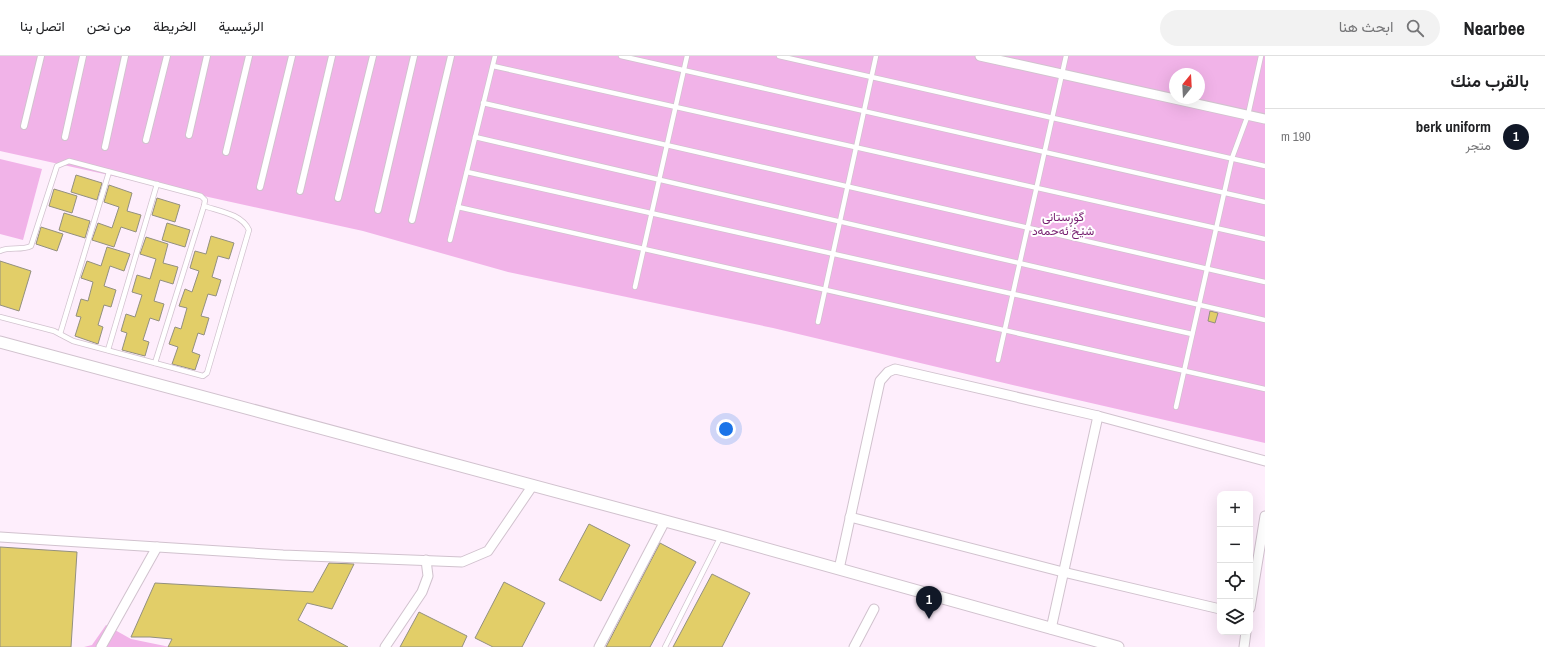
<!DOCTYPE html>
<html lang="ar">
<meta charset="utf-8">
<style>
body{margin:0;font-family:"Archivo Narrow",Vazirmatn,sans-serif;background:#f2f2f2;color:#202124;direction:rtl}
.controls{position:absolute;right:12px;bottom:12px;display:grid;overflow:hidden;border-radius:8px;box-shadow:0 4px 16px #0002}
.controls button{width:36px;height:36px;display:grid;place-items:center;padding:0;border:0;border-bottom:1px solid #e0e0e0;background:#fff;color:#202124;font:20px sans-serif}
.compass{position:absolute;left:1169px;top:12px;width:36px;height:36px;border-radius:50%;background:#fff;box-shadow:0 4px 16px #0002;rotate:18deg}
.you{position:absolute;left:726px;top:373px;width:14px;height:14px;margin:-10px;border:3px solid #fff;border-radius:50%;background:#1a73e8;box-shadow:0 0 0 6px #1a73e833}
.badge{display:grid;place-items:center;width:26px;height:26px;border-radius:50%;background:#111827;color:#fff;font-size:13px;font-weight:700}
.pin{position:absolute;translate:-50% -33px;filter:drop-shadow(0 1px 2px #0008)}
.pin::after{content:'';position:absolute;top:21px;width:14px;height:12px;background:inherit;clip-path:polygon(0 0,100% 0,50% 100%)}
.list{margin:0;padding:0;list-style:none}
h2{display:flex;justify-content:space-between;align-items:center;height:52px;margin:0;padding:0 16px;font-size:17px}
h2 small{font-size:13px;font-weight:400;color:#757577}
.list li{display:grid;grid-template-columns:26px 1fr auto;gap:12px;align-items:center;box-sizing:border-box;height:56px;padding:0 16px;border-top:1px solid #e0e0e0}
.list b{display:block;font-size:15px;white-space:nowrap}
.list p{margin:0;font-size:13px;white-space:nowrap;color:#757577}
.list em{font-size:13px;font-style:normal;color:#757577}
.icon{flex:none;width:22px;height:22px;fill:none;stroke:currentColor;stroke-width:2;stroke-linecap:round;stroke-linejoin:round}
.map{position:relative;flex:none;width:1265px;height:591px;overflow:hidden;direction:ltr}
header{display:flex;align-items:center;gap:24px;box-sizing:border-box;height:56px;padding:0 20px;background:#fff;border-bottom:1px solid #e0e0e0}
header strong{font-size:19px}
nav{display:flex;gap:22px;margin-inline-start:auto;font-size:14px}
.search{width:280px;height:36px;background:#f2f2f2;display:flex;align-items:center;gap:10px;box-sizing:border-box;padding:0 14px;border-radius:22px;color:#757577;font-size:15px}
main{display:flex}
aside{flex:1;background:#fff}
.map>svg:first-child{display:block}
.green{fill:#f1b3e8;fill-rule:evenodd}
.building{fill:#e2ce68;stroke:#93907f}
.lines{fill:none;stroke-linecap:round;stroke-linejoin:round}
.service-casing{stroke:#d1c2ce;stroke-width:6}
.pedestrian-casing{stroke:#d1c2ce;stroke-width:8}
.minor-casing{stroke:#d1c2ce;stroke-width:11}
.tertiary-casing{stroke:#d1c2ce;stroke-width:13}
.service{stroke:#fff;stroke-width:4.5}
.pedestrian{stroke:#fff;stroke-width:6}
.minor{stroke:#fff;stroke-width:9}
.tertiary{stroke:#fff;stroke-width:11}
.labels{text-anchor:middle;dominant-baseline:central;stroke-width:4;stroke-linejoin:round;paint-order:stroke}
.park-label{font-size:12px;fill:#761d6f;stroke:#fff}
</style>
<header>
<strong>Nearbee</strong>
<div class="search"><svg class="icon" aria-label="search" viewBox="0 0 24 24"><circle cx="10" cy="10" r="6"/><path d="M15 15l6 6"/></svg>ابحث هنا</div>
<nav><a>الرئيسية</a><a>الخريطة</a><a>من نحن</a><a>اتصل بنا</a></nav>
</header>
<main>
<aside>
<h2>بالقرب منك<small></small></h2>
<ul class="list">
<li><span class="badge">1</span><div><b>berk uniform</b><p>متجر</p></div><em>190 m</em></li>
</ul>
</aside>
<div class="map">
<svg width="1265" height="591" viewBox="0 0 1265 591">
<rect width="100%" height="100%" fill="#feeefc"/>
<g class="green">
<path d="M0,0h1265v387l-235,-54 -257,-61 -265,-56 -145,-41 -363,-80zM1175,18h24v24h-24z"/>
<polygon points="0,103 42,113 23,184 0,178"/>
<polygon points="106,569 131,583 170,591 84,591 92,589"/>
</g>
<g class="building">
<polygon points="76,119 102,127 97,144 71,136"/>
<polygon points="109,129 132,137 127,155 141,159 136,176 121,171 114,191 92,184 98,167 112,172 119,151 104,146"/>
<polygon points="54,133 77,140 72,157 49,150"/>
<polygon points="157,142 180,149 175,166 152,159"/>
<polygon points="64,157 90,165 85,182 59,174"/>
<polygon points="167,167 190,174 185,191 162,184"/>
<polygon points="41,171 63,178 57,195 36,188"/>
<polygon points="211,180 234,187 229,203 218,200 212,221 221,224 216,240 208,238 201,260 209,262 204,279 198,277 192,296 200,299 195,314 172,308 178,291 169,288 175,271 181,273 187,252 179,250 185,233 192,236 199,215 190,212 195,195 206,198"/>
<polygon points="146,181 168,188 163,207 178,211 173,228 160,224 154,245 164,248 159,265 150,262 143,284 149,286 145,300 122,294 127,277 121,275 126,258 135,261 142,239 132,236 137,219 150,223 156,203 140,198"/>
<polygon points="107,191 130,198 124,215 110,210 104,230 116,234 111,251 104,249 98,269 103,271 98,288 75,280 81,261 76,260 81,243 88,245 93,226 81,222 87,205 101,210"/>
<polygon points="0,205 31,215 19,255 0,249"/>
<polygon points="1210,255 1218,257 1215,267 1208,265"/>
<polygon points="589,468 630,489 601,545 559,524"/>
<polygon points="660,487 696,506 650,591 606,591"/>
<polygon points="0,491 77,496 71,591 0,591"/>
<polygon points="329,507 354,508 332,553 307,547 298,564 348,591 168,591 172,583 150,581 131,581 155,527 313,536"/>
<polygon points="712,518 750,537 722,591 673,591"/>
<polygon points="504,526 545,547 522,591 493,591 475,582"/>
<polygon points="419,556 467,580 462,591 400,591"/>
</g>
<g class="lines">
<g class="service-casing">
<g id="service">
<polyline points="621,0 1265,146"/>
<polyline points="779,0 1265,110"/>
<polyline points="493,10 1265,183"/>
<polyline points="483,47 1265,226"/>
<polyline points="475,81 1265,264"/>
<polyline points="467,116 1192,278"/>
<polyline points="458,151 1265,333"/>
<polyline points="450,184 495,0"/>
<path d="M0,195c10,-5 21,0 31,-5l26,-80 12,-5 132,35 4,4 -1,6c15,5 38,8 45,24l-42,143 -4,3 -130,-35 -19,-10 -54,-14"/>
<polyline points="635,231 687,0"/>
<polyline points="818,266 876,0"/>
<polyline points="60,278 109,116"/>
<polyline points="108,294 157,128"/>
<polyline points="998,304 1066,0"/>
<polyline points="155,307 204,150"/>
<polyline points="1176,351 1232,102 1248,59 1261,0"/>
<polyline points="665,591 721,480"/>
</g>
</g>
<g class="pedestrian-casing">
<g id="pedestrian">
<polyline points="24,70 41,0"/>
<polyline points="189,79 207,0"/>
<polyline points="65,81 83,0"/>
<polyline points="146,84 167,0"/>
<polyline points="105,91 125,0"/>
<polyline points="226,96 249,0"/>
<polyline points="260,131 292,0"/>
<polyline points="300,135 332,0"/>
<polyline points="338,142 373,0"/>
<polyline points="378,154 414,0"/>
<polyline points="412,164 451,0"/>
</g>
</g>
<g class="minor-casing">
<g id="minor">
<polyline points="980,0 1265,63"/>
<polyline points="850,461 1063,516 1220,553"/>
<polyline points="0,481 283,499 462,506 488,495 533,429"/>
<polyline points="839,513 880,325 888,316 895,313 1098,360 1265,405"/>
<polyline points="1250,552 1265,460"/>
<polyline points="1051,573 1098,360"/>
<polyline points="101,591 157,491"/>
<polyline points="385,591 422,536 428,520 426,504"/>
<polyline points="599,591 665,465"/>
<polyline points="854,591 874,553"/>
<polyline points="1244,591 1246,576"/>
</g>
</g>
<g class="tertiary-casing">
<polyline id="tertiary" points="0,286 721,480 1118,591"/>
</g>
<use href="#service" class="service"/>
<use href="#pedestrian" class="pedestrian"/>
<use href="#minor" class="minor"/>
<use href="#tertiary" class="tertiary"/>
</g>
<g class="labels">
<g class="park-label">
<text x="1063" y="161">گۆڕستانی<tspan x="1063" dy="14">شێخ ئەحمەد</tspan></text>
</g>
</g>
</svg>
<div class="controls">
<button>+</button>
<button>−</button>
<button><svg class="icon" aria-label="locate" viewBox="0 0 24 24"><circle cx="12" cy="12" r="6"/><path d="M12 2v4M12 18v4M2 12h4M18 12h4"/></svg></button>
<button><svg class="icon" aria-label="layers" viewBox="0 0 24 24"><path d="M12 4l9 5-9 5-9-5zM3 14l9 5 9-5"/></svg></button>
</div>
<svg class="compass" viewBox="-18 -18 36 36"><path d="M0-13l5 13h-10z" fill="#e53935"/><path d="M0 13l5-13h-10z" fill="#757577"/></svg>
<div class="you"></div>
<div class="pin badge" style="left:929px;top:563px">1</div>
</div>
</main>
